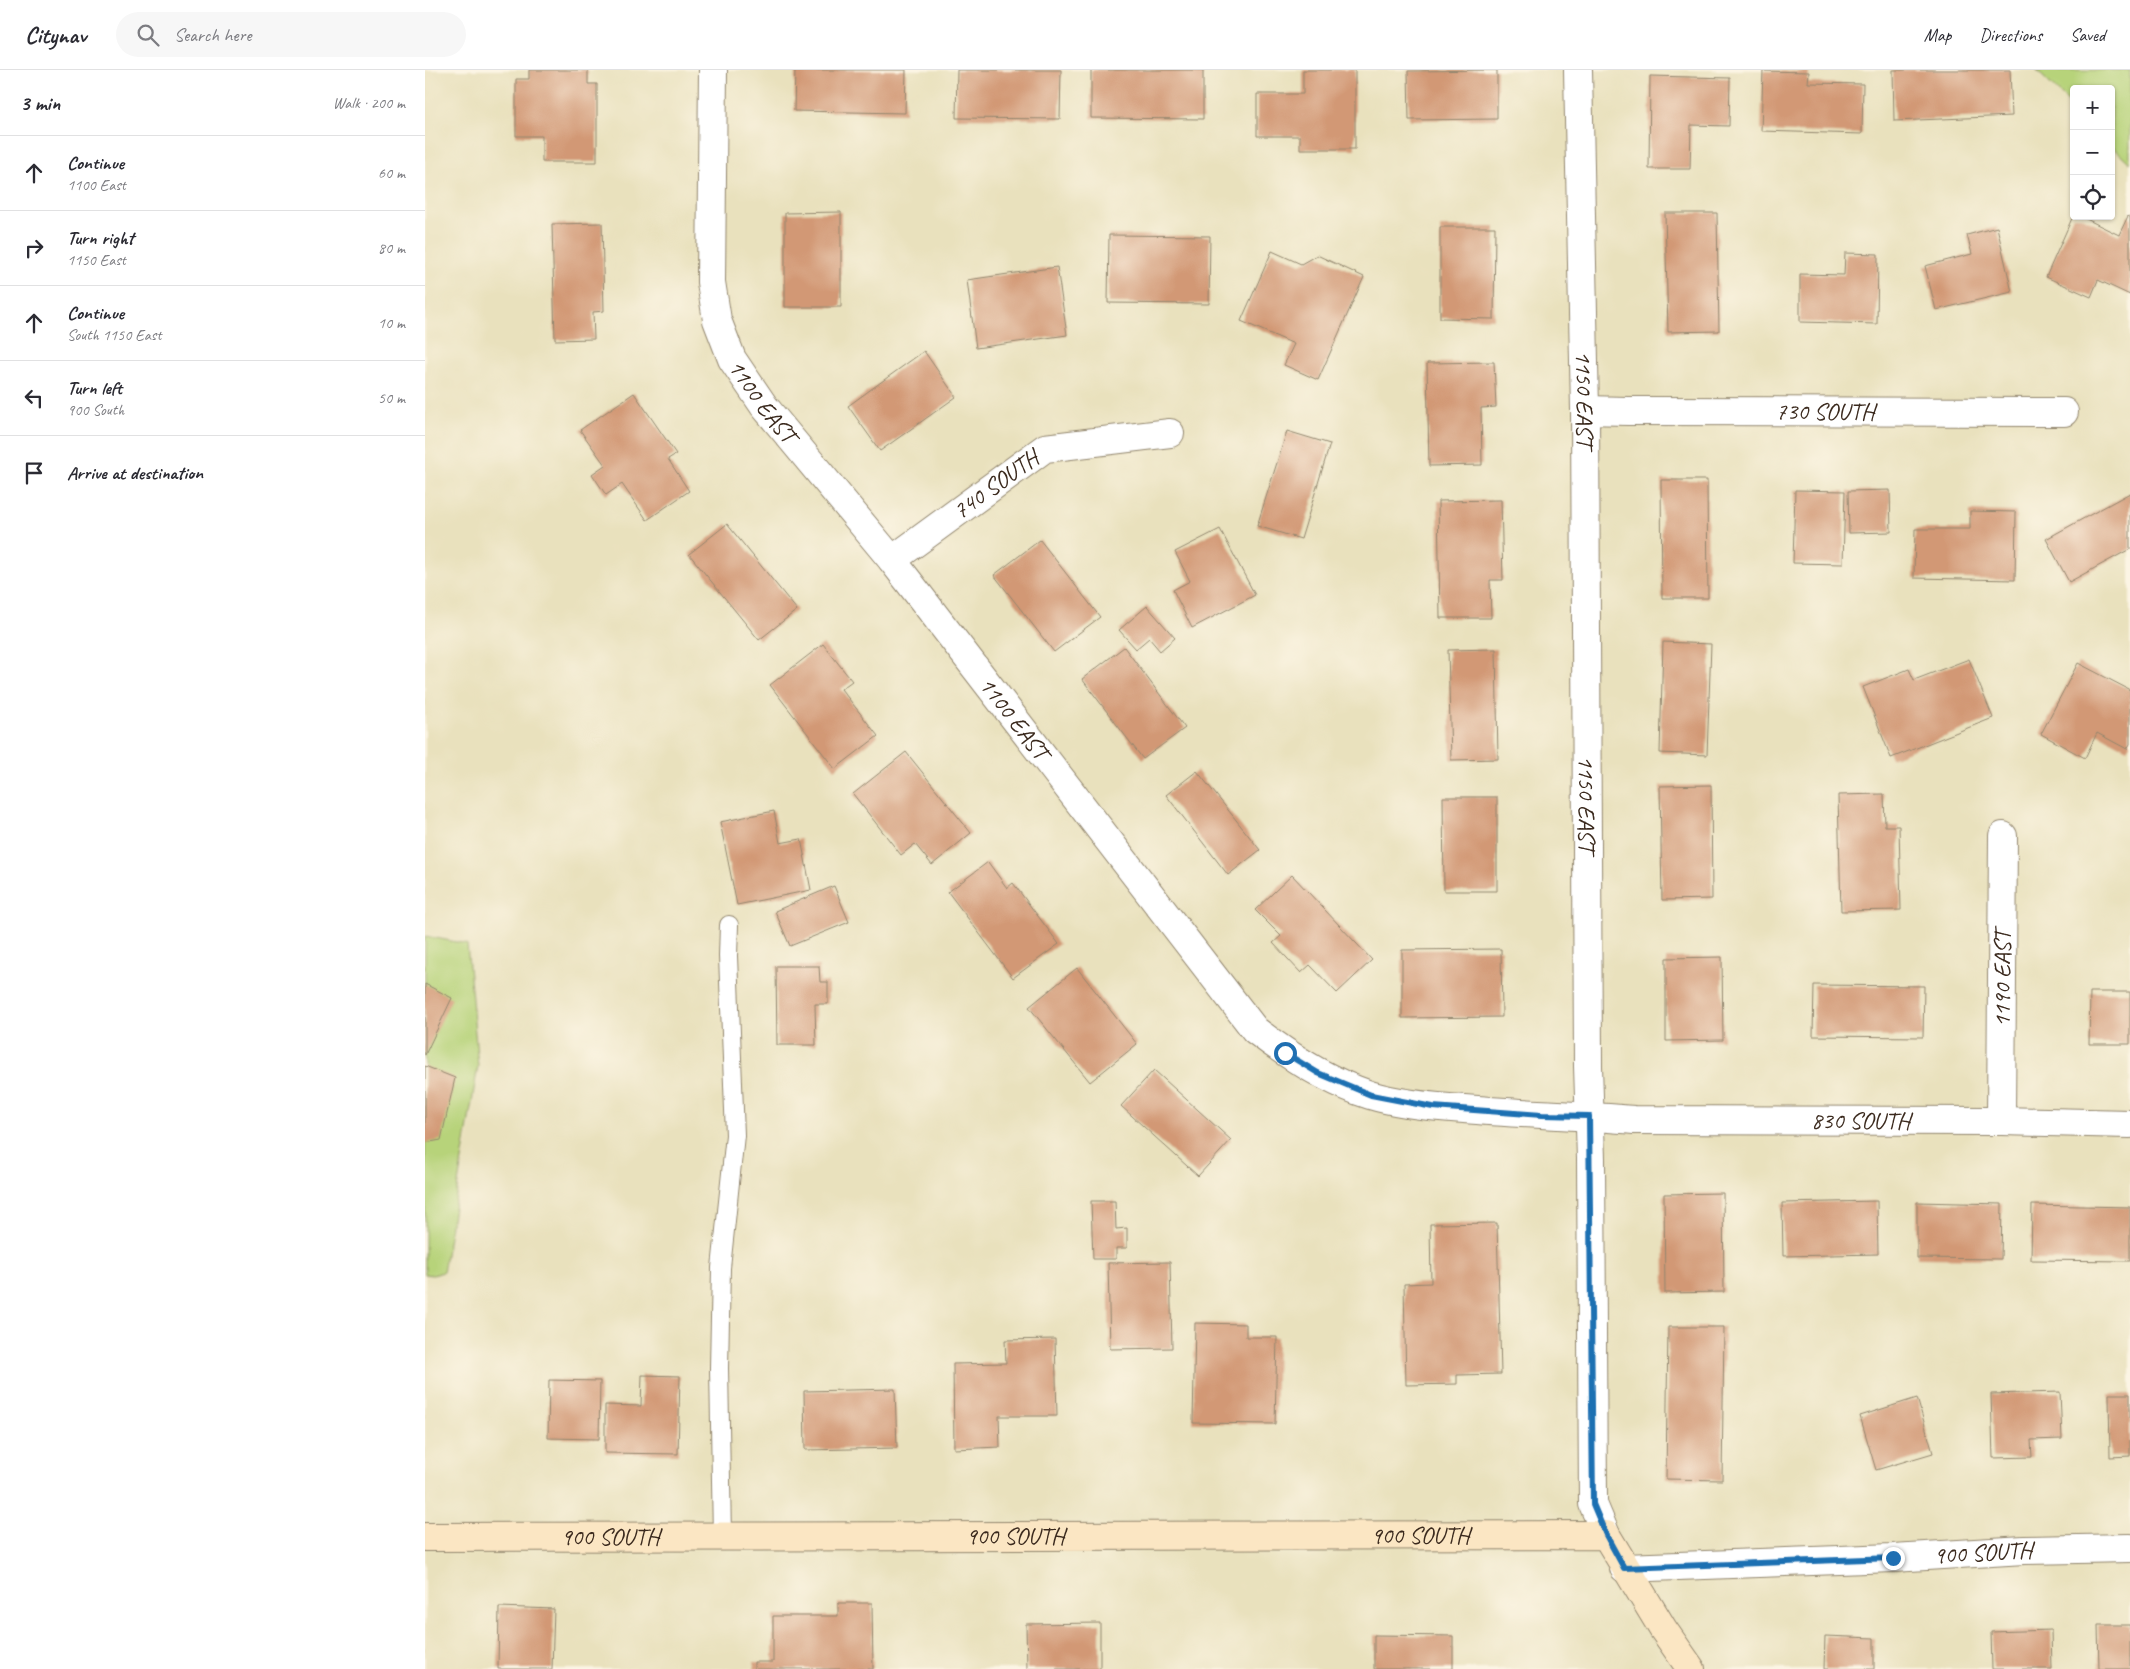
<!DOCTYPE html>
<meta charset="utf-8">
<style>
body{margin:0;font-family:Caveat,sans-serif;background:#f7f7f7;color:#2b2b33}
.controls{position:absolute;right:15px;top:15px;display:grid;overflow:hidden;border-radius:5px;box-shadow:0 1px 4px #0004}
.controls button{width:45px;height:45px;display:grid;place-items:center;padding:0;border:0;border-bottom:1px solid #e1e1e2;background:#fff;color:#2b2b33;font:25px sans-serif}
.stop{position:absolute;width:15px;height:15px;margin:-11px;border:4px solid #1f6fb2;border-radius:50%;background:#fff}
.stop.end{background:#1f6fb2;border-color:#fff;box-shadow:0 1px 5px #0008}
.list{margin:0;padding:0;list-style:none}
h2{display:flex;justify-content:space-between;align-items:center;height:65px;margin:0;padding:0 20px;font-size:21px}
h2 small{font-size:16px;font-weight:400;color:#7c7c81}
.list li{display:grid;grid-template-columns:32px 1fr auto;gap:15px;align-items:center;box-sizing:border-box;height:75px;padding:0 20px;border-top:1px solid #e1e1e2}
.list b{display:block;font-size:19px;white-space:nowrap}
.list p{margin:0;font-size:16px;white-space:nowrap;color:#7c7c81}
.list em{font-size:16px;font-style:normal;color:#7c7c81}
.icon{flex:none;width:28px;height:28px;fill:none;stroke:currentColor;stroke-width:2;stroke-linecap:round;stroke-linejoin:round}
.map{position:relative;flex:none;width:1705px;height:1599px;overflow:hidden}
header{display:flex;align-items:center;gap:30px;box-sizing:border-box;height:70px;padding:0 25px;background:#fff;border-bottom:1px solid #e1e1e2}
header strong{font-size:24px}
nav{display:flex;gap:28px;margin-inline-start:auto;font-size:18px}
.search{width:350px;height:45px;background:#f7f7f7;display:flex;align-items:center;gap:12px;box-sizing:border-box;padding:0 18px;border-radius:28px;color:#7c7c81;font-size:19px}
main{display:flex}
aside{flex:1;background:#fff}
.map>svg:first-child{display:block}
.green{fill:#b7d37a;stroke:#797e4c}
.building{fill:#d29875}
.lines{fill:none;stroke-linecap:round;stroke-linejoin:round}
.lane-casing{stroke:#92866e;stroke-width:20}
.street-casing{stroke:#92866e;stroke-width:30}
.secondary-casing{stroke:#92866e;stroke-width:30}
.lane{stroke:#fff;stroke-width:18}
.street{stroke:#fff;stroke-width:28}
.secondary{stroke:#fbe6c3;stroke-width:28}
.route{stroke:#1f6fb2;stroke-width:6}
.labels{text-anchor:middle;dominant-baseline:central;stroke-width:4;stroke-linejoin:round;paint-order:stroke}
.street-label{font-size:24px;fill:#3b2a1e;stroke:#fcf5e5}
</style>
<header>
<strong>Citynav</strong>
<div class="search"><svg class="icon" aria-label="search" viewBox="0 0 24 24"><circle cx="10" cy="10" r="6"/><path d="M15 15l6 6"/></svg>Search here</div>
<nav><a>Map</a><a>Directions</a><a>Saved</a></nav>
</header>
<main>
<aside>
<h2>3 min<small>Walk · 200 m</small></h2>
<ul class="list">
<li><svg class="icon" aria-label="ahead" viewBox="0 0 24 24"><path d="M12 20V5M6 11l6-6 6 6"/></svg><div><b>Continue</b><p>1100 East</p></div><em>60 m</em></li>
<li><svg class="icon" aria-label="right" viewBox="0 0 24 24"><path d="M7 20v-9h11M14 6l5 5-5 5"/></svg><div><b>Turn right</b><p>1150 East</p></div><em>80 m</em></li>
<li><svg class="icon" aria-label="ahead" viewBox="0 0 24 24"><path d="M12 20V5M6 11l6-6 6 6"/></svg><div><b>Continue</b><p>South 1150 East</p></div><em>10 m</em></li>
<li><svg class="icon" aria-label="left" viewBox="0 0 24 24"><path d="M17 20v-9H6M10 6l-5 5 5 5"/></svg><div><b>Turn left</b><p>900 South</p></div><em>50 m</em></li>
<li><svg class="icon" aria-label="arrive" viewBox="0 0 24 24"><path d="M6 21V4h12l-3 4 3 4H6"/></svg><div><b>Arrive at destination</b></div></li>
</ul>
</aside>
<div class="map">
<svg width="1705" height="1599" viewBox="0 0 1705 1599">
<rect width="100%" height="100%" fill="#fcf5e5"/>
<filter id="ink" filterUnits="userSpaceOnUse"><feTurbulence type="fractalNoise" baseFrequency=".02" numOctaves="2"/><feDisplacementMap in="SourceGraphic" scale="10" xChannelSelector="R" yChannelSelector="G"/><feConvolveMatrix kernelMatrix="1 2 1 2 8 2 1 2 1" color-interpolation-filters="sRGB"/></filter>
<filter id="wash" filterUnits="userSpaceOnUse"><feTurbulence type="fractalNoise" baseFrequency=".0096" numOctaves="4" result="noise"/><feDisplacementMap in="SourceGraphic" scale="20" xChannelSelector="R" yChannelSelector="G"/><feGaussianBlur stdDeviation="1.12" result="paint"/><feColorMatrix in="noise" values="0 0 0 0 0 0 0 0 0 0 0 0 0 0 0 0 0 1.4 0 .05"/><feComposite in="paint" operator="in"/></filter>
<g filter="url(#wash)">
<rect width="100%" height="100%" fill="#e9e1bd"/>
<g class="green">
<polygon points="1611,0 1705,0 1705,93 1686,75 1686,19 1649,19 1649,37"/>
<polygon points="0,866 42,874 53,996 18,1202 8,1205 0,1204"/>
</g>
<g id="blocks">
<g class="building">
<polygon points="104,0 163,0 163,14 172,14 172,92 117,92 117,66 91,66 91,9 104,9"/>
<polygon points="370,0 481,0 480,43 369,41"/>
<polygon points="532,0 636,0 635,49 531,48"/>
<polygon points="666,0 778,0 778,49 666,48"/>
<polygon points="878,0 930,0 930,79 875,79 875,66 832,66 832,24 878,24"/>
<polygon points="1072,0 1072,49 984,50 983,1"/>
<polygon points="1468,0 1585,0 1587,46 1469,51"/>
<polygon points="1338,1 1384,2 1383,13 1438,14 1437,64 1336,61"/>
<polygon points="1225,6 1305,8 1304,56 1266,55 1265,99 1224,99"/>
<polygon points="416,142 416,237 360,237 360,143"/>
<polygon points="1240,143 1292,143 1294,261 1243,262"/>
<polygon points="1648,146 1655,146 1694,165 1703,146 1705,147 1705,225 1673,210 1666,227 1621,207"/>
<polygon points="177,153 179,241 168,242 169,269 130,270 127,154"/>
<polygon points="1015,157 1070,157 1069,249 1015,248"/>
<polygon points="1572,157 1587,222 1511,240 1500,196 1547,184 1542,165"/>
<polygon points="684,165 785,166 784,234 683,233"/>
<polygon points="847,181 876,194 892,185 939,207 893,310 859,295 869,274 816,251"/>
<polygon points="1420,183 1453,184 1452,254 1375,252 1375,204 1419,205"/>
<polygon points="632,197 642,265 551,278 542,210"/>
<polygon points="499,281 531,327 455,381 423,336"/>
<polygon points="1069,292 1071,337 1056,338 1057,395 1004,396 1002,293"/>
<polygon points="209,323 251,384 243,389 264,421 222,450 197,414 181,425 167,404 180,395 155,360"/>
<polygon points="862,361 905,374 876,469 832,456"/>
<polygon points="1236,410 1282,410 1283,528 1237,528"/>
<polygon points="1370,420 1420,421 1418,494 1368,493"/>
<polygon points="1465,420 1466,462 1424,463 1423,421"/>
<polygon points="1705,423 1705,479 1644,512 1621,469"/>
<polygon points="1076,430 1078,510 1065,510 1066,548 1015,548 1013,431"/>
<polygon points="1545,441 1591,442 1590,510 1489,508 1490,459 1545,459"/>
<polygon points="302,454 372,540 334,570 264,484"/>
<polygon points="795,459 830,525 767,558 748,520 765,511 750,482"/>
<polygon points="615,470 675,547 629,582 569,505"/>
<polygon points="722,536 750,568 735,581 724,568 711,579 694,560"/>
<polygon points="1238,572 1286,574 1282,685 1235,683"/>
<polygon points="398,574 427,611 416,619 453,666 410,699 345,615"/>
<polygon points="699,577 760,658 718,689 657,609"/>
<polygon points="1071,579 1073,689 1026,690 1023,580"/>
<polygon points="1544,589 1568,648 1466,688 1438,617 1484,599 1489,610"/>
<polygon points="1653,593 1705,620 1705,674 1702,679 1672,663 1660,688 1616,664"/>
<polygon points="481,682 546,763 507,795 490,774 476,785 428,724"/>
<polygon points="772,701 835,780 803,805 741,725"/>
<polygon points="1286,715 1287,829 1237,830 1235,716"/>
<polygon points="1459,724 1460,756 1474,756 1476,840 1416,841 1413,725"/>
<polygon points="1018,727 1072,727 1072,821 1019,821"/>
<polygon points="349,741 355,773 376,769 386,820 312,835 295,752"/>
<polygon points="563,792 582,818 588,813 634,874 588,908 523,822"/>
<polygon points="867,805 947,890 912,923 885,895 876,903 848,873 856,866 830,840"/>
<polygon points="409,816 424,852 365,876 350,841"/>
<polygon points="1076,879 1077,947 977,948 977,880"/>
<polygon points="1297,887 1298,970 1241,971 1241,888"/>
<polygon points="351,896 394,896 395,912 403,912 403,934 390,934 391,975 352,975"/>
<polygon points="652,898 712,974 665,1012 604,937"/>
<polygon points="0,914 27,928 0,985"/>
<polygon points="1389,915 1499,916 1498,967 1388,966"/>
<polygon points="1665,922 1705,922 1705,974 1664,974"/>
<polygon points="0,996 30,1008 16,1070 0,1073"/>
<polygon points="729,1000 806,1070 773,1106 696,1036"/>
<polygon points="1298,1123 1299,1222 1240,1223 1239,1124"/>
<polygon points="666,1131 690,1131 691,1159 702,1158 702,1178 691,1178 691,1189 668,1189"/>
<polygon points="1452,1131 1453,1184 1358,1186 1357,1133"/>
<polygon points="1492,1132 1577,1134 1576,1189 1492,1188"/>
<polygon points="1607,1135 1705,1137 1705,1191 1606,1190"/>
<polygon points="1072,1153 1076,1304 1032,1305 1032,1314 981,1315 979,1214 1006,1213 1005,1154"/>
<polygon points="745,1192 747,1278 685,1279 683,1193"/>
<polygon points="770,1253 821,1254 821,1267 852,1267 850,1354 768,1353"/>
<polygon points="1243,1257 1299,1257 1297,1410 1241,1409"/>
<polygon points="630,1269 632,1346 574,1346 575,1377 529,1379 528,1294 581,1293 580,1270"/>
<polygon points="217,1305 255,1306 253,1384 180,1383 180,1335 216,1336"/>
<polygon points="124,1310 175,1311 174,1369 123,1368"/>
<polygon points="470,1319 472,1378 380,1380 379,1321"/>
<polygon points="1635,1322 1637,1369 1606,1370 1607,1387 1568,1388 1566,1324"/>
<polygon points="1684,1324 1705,1324 1705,1386 1685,1387"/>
<polygon points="1492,1328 1508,1383 1451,1400 1435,1346"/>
<polygon points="413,1533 447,1533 448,1599 329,1599 329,1592 348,1592 348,1546 413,1546"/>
<polygon points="74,1537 129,1539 127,1599 73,1599"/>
<polygon points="675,1553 675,1599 602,1599 601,1554"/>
<polygon points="1673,1555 1705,1555 1705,1599 1674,1599"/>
<polygon points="1626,1560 1627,1599 1567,1599 1566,1562"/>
<polygon points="949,1565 1028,1566 1028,1599 949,1599"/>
<polygon points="1400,1566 1449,1568 1449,1599 1399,1599"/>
</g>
</g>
</g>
<g filter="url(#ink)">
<use href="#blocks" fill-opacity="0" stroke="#92866e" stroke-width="1"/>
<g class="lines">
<g class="lane-casing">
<polyline id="lane" points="297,1467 294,1298 296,1198 310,1065 303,886 304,855"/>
</g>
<g class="street-casing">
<g id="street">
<path id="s1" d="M288,0l-2,212 6,38 15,39 32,47 128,154 363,470c35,27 72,51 115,65 29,9 63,12 94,14 57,5 113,6 170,11l367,1 129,3"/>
<path id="s2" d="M1153,0l7,340 3,656 3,93 2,345 13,31"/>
<path id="s3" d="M1160,340l43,1 436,1"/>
<path id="s4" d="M467,490l153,-112 125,-15"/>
<path id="s5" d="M1576,1051l2,-285"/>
<path id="s6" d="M1199,1498l269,-10 131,-8 106,-2"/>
</g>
</g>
<g class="secondary-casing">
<g id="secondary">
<path id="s7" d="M0,1467l1181,-2 57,94 28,40"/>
</g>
</g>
<use href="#lane" class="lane"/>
<use href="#street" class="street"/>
<use href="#secondary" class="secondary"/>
</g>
</g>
<g class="lines" filter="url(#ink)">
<polyline class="route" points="860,983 893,1003 946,1025 1008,1037 1117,1045 1164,1046 1168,1434 1181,1465 1199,1498 1468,1488"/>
</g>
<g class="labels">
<g class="street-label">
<text stroke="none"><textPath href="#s1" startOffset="344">1100 EAST</textPath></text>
<text stroke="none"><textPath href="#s2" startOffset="329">1150 EAST</textPath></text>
<text stroke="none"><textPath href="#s3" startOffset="240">730 SOUTH</textPath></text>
<text stroke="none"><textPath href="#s4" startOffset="128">740 SOUTH</textPath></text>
<text stroke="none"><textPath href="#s1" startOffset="749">1100 EAST</textPath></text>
<text stroke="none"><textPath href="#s2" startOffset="734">1150 EAST</textPath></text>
<text stroke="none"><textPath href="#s5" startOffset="142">1190 EAST</textPath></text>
<text stroke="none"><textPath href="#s1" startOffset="1768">830 SOUTH</textPath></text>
<text stroke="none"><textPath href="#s7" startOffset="590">900 SOUTH</textPath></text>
<text stroke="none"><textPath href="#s7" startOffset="995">900 SOUTH</textPath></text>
<text stroke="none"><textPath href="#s7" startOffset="185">900 SOUTH</textPath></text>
<text stroke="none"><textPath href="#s6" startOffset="359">900 SOUTH</textPath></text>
</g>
</g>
</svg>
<div class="controls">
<button>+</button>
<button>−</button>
<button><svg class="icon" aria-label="locate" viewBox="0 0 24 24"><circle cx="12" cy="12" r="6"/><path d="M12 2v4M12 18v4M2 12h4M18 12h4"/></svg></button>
</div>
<div class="stop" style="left:860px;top:983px"></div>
<div class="stop end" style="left:1468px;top:1488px"></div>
</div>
</main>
